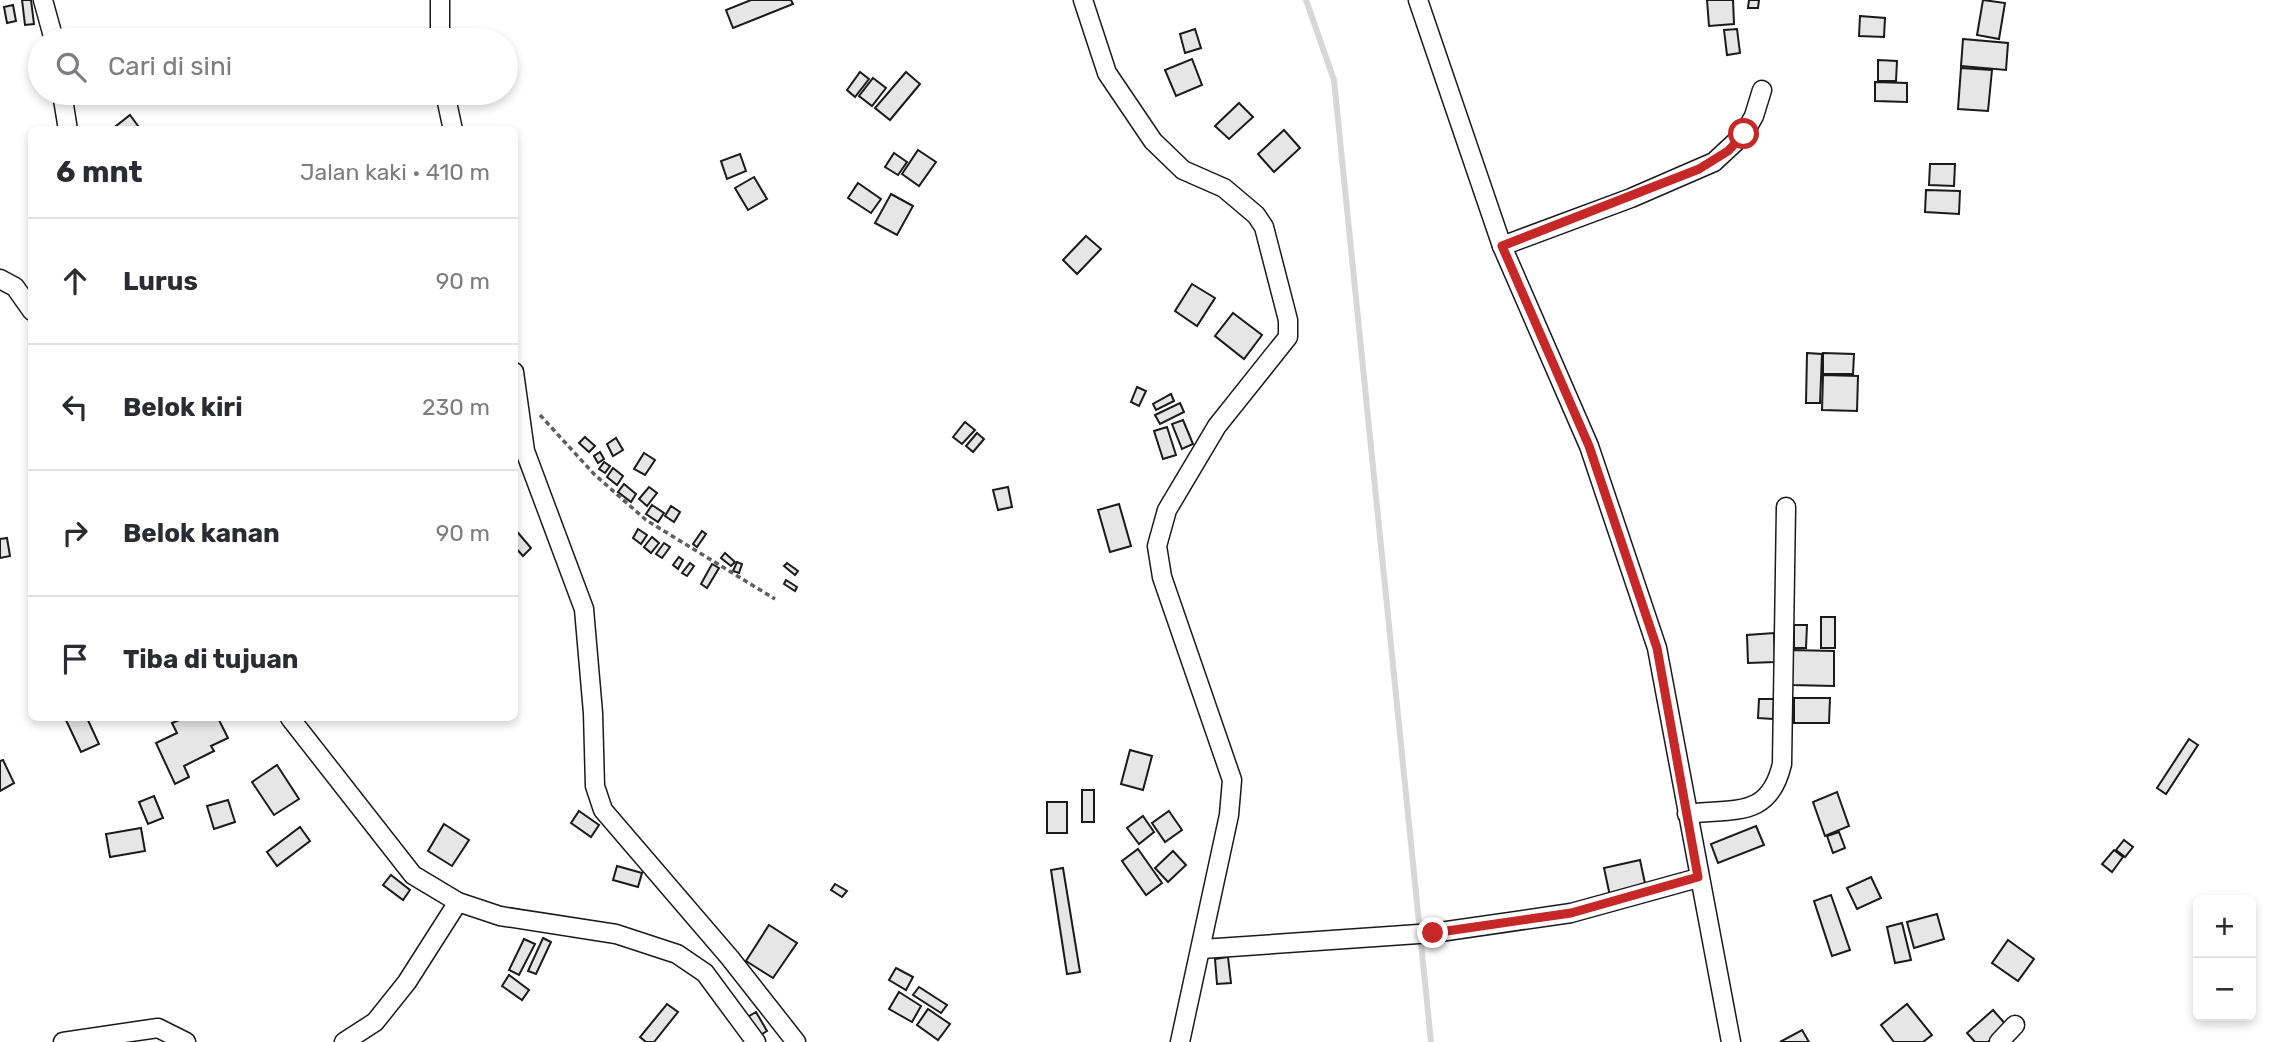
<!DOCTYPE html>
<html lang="id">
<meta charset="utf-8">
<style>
body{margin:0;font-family:Rubik,sans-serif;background:#f2f2f3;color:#2b2b33}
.controls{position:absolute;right:21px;bottom:21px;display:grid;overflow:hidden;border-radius:10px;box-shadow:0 4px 10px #0003}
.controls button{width:63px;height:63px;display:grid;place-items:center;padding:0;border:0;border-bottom:2px solid #e1e1e2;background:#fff;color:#2b2b33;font:35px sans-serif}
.stop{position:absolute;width:21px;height:21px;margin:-16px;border:5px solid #c62828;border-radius:50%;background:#fff}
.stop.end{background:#c62828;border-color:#fff;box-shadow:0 2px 7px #0008}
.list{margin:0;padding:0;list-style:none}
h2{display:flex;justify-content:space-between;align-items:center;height:91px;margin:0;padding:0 28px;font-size:30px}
h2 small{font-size:23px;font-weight:400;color:#7c7c81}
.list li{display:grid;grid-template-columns:46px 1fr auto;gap:21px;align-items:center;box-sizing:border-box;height:126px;padding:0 28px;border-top:2px solid #e1e1e2}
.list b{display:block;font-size:26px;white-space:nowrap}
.list em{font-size:23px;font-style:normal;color:#7c7c81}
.icon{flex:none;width:38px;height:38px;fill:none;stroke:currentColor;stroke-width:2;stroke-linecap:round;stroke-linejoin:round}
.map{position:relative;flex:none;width:2277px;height:1042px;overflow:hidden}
.search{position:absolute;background:#fff;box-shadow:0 4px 10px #0003;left:28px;top:28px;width:490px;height:77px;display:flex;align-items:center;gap:18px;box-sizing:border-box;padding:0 24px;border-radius:38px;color:#7c7c81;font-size:26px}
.panel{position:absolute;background:#fff;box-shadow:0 4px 10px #0003;left:28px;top:126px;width:490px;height:595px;border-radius:10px}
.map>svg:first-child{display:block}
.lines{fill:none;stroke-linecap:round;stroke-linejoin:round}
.stream{stroke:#d7d7d7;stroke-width:6}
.building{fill:#e6e6e6;stroke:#1a1a1a;stroke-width:2}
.street-casing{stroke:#1a1a1a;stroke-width:21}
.path{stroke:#5f5f5f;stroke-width:3.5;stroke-dasharray:5 3.5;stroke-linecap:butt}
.street{stroke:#fff;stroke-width:18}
.route{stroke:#c62828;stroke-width:9}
</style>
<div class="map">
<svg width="2277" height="1042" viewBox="0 0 2277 1042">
<rect width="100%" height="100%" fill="#fff"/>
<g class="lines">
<polyline class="stream" points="1306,0 1334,80 1431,1042"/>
</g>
<g class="building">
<polygon points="22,0 31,0 34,24 25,25"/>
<polygon points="751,0 791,0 793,4 733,28 726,10"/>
<polygon points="1707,0 1733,0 1734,24 1709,26"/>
<polygon points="1749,0 1759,0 1758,8 1748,8"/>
<polygon points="1983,0 2005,3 1999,39 1977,35"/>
<polygon points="13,5 16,21 7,23 4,7"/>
<polygon points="1860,16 1885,18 1884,37 1859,36"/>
<polygon points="1195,29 1201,48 1185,53 1180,34"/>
<polygon points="1737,29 1740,53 1727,55 1724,30"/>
<polygon points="1963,39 2008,43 2006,70 1961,66"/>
<polygon points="1192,59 1202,85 1176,96 1165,70"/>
<polygon points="1878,60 1897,61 1896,81 1878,81"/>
<polygon points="1961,68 1992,70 1988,111 1958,109"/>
<polygon points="860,72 869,79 855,97 847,90"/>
<polygon points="906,72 920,84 890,120 875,108"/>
<polygon points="873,78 886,88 872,106 859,96"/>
<polygon points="1875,82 1907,83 1907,102 1875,101"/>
<polygon points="1239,103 1253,117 1229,139 1215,126"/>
<polygon points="130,115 141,130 111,130"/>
<polygon points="1284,130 1300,148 1274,172 1258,154"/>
<polygon points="918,150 936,162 919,186 902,174"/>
<polygon points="894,153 907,162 898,175 885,167"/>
<polygon points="740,154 746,171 727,179 721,161"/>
<polygon points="1930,164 1955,164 1954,186 1929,185"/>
<polygon points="754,177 767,199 748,210 735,188"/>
<polygon points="858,183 881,199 871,213 848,198"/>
<polygon points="1926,190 1960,191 1959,214 1925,212"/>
<polygon points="891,194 913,206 897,235 875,223"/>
<polygon points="1086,236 1101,249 1077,274 1063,260"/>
<polygon points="1192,284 1215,298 1197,326 1175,311"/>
<polygon points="1233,313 1262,335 1244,359 1215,336"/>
<polygon points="1807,353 1822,354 1820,403 1806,403"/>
<polygon points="1823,353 1854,354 1853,374 1823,374"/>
<polygon points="1823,375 1858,376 1857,411 1822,410"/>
<polygon points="1137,387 1146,391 1139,406 1131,402"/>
<polygon points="1171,394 1174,401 1156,410 1153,404"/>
<polygon points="1180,403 1184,412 1160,424 1155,415"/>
<polygon points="1183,420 1193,444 1182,449 1172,424"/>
<polygon points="965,422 975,430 962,444 953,437"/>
<polygon points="1167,427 1176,455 1163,459 1154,431"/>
<polygon points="977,433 984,439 973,452 966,446"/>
<polygon points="585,437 595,446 589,452 579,443"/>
<polygon points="616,438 623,450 613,456 607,444"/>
<polygon points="600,452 604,459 598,463 594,456"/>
<polygon points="644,453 655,460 645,475 634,469"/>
<polygon points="604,462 610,466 605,473 599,469"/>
<polygon points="613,468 623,476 617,485 607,477"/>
<polygon points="624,484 636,494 631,502 618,492"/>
<polygon points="649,487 657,493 647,506 639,499"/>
<polygon points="1008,487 1012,507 998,510 993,490"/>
<polygon points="1119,504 1131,546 1110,552 1098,510"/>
<polygon points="652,505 664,513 658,522 646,514"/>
<polygon points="671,506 680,512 674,522 665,516"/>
<polygon points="514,528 531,548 523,556 514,546"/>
<polygon points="638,529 647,535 641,544 633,538"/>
<polygon points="702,531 706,534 697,547 693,544"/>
<polygon points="652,537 659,543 651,553 644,547"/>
<polygon points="7,538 10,556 0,558 0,539"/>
<polygon points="664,543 670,547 662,558 656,554"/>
<polygon points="725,553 735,562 731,566 721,558"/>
<polygon points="679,557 683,560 678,569 673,565"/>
<polygon points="737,562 742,564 739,573 733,571"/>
<polygon points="690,563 694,566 687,576 682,573"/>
<polygon points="787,563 798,571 795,575 784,566"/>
<polygon points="712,564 719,568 707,588 701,584"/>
<polygon points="786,580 797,587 795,591 784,584"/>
<rect x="1821" y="617" width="14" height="31"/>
<polygon points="1794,625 1807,625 1806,648 1794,648"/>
<polygon points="1774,633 1775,662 1748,663 1747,635"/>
<polygon points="1791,650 1834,651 1834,686 1791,685"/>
<polygon points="1794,698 1830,698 1829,723 1794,723"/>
<polygon points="1759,699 1774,699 1773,719 1758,718"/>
<polygon points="65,718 87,718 99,744 81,752"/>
<polygon points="184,718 218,718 228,738 211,746 214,751 184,766 189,777 175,784 156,743 177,733 172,723"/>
<polygon points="2189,739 2198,745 2166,794 2157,788"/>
<polygon points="1130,750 1152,756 1143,790 1121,784"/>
<polygon points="3,760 14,783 0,791 0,761"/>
<polygon points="277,765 299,799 274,815 252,782"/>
<rect x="1082" y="790" width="12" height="32"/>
<polygon points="1837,792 1849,826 1825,836 1813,802"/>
<polygon points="154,796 163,818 148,824 139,802"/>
<polygon points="228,800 235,822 214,829 207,806"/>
<rect x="1047" y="802" width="20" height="31"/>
<polygon points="579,811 599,825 591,837 571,823"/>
<polygon points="1169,811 1182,830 1165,842 1152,823"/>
<polygon points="1143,816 1154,832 1139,844 1127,828"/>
<polygon points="444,824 469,840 452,866 428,851"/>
<polygon points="1756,826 1764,845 1718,863 1711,844"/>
<polygon points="300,827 310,841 277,866 267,852"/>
<polygon points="141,828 145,851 110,857 106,834"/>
<polygon points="1839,832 1845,848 1833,853 1827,836"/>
<polygon points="2124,840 2133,847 2125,857 2116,850"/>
<polygon points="1138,849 1162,883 1146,895 1122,861"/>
<polygon points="2114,850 2123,857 2112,872 2102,864"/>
<polygon points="1173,851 1186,865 1168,882 1155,868"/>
<polygon points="1640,860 1646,888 1610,896 1604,868"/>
<polygon points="617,866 642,873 638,887 613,880"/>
<polygon points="1063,868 1080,972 1067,974 1051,870"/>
<polygon points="391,875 410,890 403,900 383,885"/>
<polygon points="1871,877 1881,898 1857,909 1847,888"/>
<polygon points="835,884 847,891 842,897 831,890"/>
<polygon points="1831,895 1850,950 1832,956 1814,901"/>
<polygon points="1937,914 1944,939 1914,948 1907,922"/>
<polygon points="1902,923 1911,960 1895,963 1887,927"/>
<polygon points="769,925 797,943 773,978 746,961"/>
<polygon points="543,938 551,942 536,974 528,971"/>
<polygon points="524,939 535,944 519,975 509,970"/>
<polygon points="2008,940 2034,959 2018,981 1992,963"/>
<polygon points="1228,957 1231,983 1217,984 1215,959"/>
<polygon points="896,968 913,977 906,990 889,980"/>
<polygon points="509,975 529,990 522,1000 502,986"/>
<polygon points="919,987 947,1005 941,1013 913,995"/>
<polygon points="899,992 921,1006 912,1022 889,1009"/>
<polygon points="667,1004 678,1012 654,1042 646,1042 640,1037"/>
<polygon points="1907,1004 1932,1035 1923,1042 1894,1042 1881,1025"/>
<polygon points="928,1009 950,1024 938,1040 917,1025"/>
<polygon points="1993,1010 2007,1026 1988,1042 1975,1042 1967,1033"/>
<polygon points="756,1012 767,1031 756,1038 744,1019"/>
<polygon points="1802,1030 1809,1042 1780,1042"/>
</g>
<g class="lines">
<g class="street-casing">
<g id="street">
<polyline points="43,0 54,40"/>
<polyline points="440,0 440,40"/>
<polyline points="1083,0 1107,73 1153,141 1183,170 1224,188 1256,215 1264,227 1288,320 1288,337 1217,426 1167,510 1157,546 1162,577 1232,780 1229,815 1180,1042"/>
<polyline points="1418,0 1502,246 1589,446 1657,648 1731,1042"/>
<polyline points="62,93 68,130"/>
<polyline points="445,93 453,130"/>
<polyline points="1502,246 1631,198 1714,162 1744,134 1754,116 1762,90"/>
<polyline points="0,279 15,287 32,311"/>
<polyline points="514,372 525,451 584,609 593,713 595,786 603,810 730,958 796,1042"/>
<polyline points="290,718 413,875 458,902 500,916 616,934 677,954 705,973 756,1042"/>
<path d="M1687,814c48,-6 82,5 95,-50l4,-257"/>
<polyline points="1202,949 1433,933 1571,913 1698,878"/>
<polyline points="63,1042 158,1028 186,1042"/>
<polyline points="344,1042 375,1022 407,982 458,902"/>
<polyline points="1999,1042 2015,1025"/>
</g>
</g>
<polyline class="path" points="540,415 594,474 646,520 775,599"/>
<use href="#street" class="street"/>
</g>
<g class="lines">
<polyline class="route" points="1433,933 1571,913 1698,877 1657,648 1589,446 1502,246 1699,169 1728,151 1744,134"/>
</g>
</svg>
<div class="controls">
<button>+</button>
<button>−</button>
</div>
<div class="stop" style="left:1744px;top:134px"></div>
<div class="stop end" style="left:1433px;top:933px"></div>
<div class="search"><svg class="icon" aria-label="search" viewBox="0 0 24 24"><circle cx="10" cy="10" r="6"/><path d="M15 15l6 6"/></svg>Cari di sini</div>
<section class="panel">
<h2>6 mnt<small>Jalan kaki · 410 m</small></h2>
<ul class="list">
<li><svg class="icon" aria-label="ahead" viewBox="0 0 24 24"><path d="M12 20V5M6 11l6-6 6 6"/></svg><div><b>Lurus</b></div><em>90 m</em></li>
<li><svg class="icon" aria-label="left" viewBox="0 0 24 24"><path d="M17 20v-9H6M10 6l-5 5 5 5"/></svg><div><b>Belok kiri</b></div><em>230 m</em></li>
<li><svg class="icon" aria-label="right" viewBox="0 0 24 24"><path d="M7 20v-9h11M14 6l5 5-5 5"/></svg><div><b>Belok kanan</b></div><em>90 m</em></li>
<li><svg class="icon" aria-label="arrive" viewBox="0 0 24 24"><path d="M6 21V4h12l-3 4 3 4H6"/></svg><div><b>Tiba di tujuan</b></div></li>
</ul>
</section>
</div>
